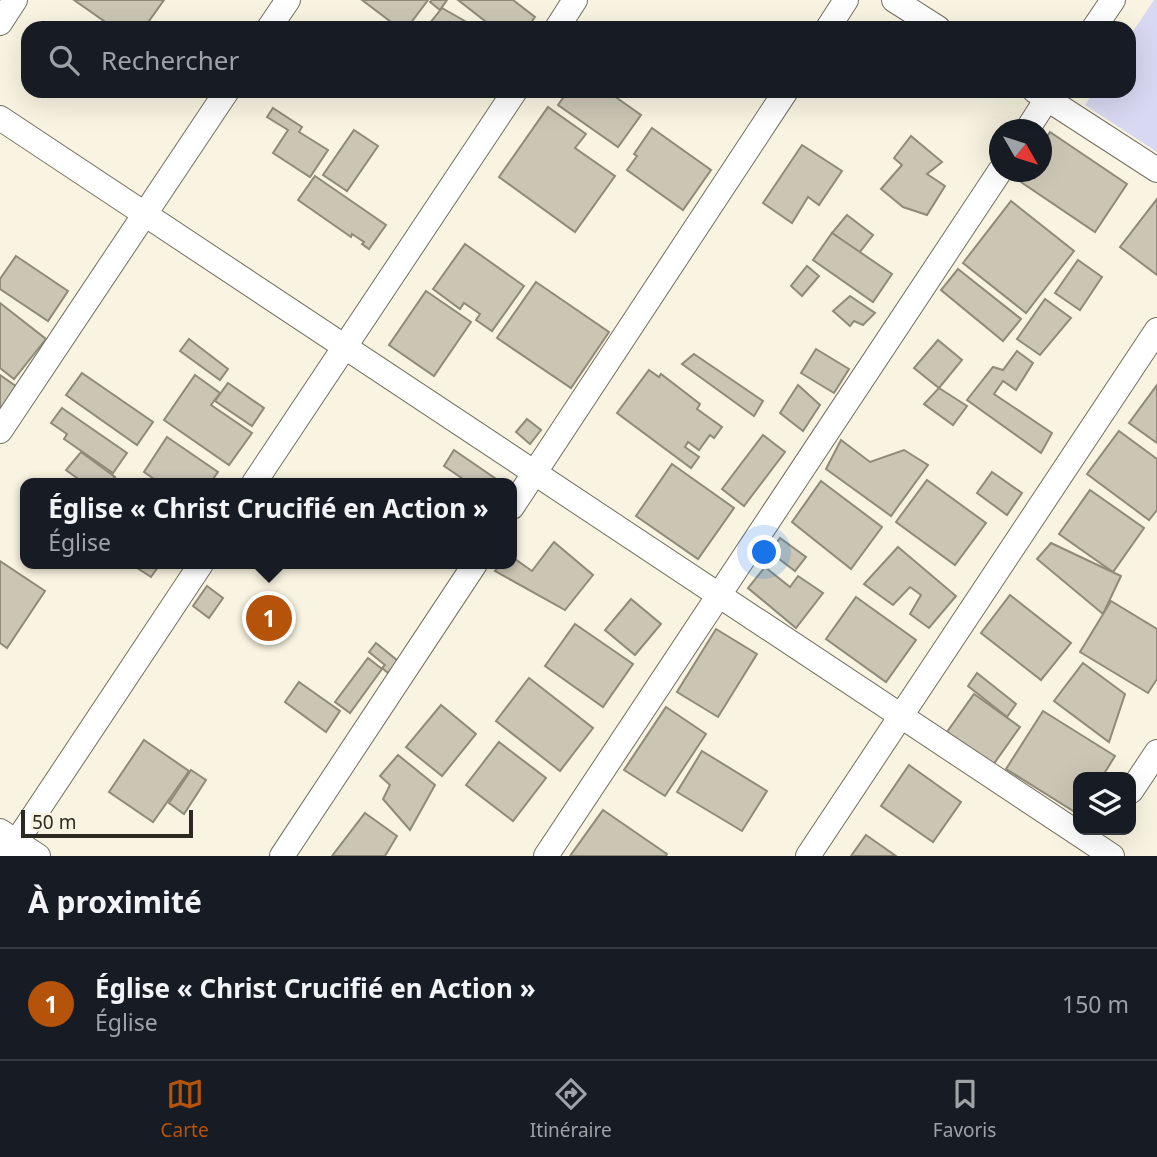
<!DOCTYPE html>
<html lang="fr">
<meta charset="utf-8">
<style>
body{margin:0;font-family:"Noto Sans",sans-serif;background:#20242c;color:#f1f3f6}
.controls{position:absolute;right:21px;bottom:21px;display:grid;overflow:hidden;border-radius:14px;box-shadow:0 7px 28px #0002}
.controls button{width:63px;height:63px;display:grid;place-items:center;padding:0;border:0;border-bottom:2px solid #363941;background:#171b24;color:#f1f3f6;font:35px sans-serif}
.compass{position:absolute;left:989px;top:119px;width:63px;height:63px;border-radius:50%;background:#171b24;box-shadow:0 7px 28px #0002;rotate:129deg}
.scale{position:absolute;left:21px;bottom:18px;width:172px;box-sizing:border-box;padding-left:7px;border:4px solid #2b2922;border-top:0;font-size:19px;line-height:24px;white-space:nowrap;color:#2b2922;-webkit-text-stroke:5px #f9f4e1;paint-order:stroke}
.you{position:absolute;left:765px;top:553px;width:24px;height:24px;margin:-18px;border:5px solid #fff;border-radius:50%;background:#1a73e8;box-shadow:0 0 0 10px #1a73e833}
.badge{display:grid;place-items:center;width:46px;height:46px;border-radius:50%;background:#b45309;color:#fff;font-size:23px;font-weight:700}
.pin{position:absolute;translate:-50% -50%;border:4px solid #fff;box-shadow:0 2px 7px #0006}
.popup{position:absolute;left:20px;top:478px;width:497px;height:91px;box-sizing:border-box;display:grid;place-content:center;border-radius:14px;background:#171b24;filter:drop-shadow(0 2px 5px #0005);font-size:23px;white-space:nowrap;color:#9ea1a6}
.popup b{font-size:26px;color:#f1f3f6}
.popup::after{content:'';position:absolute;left:50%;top:100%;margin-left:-14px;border:14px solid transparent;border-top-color:#171b24}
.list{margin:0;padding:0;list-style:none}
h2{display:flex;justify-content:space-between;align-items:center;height:91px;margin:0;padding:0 28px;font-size:30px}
h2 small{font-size:23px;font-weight:400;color:#9ea1a6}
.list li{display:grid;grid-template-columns:46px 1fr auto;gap:21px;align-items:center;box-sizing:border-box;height:112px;padding:0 28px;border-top:2px solid #363941}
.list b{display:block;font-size:26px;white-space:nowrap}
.list p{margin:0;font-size:23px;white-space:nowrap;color:#9ea1a6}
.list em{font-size:23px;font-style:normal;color:#9ea1a6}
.icon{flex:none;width:38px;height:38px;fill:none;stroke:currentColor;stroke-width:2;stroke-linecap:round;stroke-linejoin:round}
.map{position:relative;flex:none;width:1157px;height:856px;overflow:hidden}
.search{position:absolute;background:#171b24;box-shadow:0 7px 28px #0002;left:21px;right:21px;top:21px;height:77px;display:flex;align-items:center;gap:18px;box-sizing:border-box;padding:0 24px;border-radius:21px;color:#9ea1a6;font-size:26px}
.sheet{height:203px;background:#171b24}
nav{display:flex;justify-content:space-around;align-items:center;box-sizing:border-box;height:98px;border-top:2px solid #363941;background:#171b24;font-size:19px;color:#9ea1a6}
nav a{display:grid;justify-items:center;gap:4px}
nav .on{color:#b45309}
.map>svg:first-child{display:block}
.green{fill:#d8d8f2}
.building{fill:#cbc6b4;stroke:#8f8a79;stroke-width:2}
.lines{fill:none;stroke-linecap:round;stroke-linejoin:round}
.minor-casing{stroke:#736f5f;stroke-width:26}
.minor{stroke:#fff;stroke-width:24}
</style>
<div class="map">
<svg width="1157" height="856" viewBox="0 0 1157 856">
<rect width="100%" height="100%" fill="#f9f4e1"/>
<polygon class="green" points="1154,0 1157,0 1157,152 1085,105 1094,91 1129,91 1129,37"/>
<g class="building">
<polygon points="74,0 164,0 144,28 114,28"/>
<polygon points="362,0 428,0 407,28 399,28"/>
<polygon points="432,0 447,0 440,10 430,2"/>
<polygon points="458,0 513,0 535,17 527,28 494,28"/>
<polygon points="442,8 477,28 426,28"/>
<polygon points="568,91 607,91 641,115 618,147 558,105"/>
<polygon points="548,107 586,134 575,148 615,176 575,232 499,177"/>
<polygon points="273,108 302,127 299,132 328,150 310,177 273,153 288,130 267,117"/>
<polygon points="652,128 711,170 683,210 627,170 637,156 634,154"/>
<polygon points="354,130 378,146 347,191 323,175"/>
<polygon points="1050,132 1127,184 1095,232 1018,180 1024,172 1042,172 1042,145"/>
<polygon points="911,136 942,162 927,174 945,186 927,215 903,207 881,189 902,165 894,158"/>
<polygon points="802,145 842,171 819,205 808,197 792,223 763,203"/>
<polygon points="315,176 386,225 369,249 362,244 364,242 352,234 351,237 298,200"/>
<polygon points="1157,199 1157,275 1120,247"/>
<polygon points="1011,201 1074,251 1026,313 963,263"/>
<polygon points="847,215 873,235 859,253 832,233"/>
<polygon points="832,233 892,274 873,302 813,260"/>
<polygon points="465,244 524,286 492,331 476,320 480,314 464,303 460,309 433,289"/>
<polygon points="16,256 68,291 48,321 0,289 0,279"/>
<polygon points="1078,260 1102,277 1080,310 1055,293"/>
<polygon points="807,266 819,276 802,296 791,286"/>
<polygon points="958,269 1021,319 1003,341 941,290"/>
<polygon points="536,282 609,332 571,388 497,338"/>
<polygon points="426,291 471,322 434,376 389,345"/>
<polygon points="850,296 875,313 863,325 854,321 850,326 833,311"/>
<polygon points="1045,299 1071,318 1040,355 1017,339"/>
<polygon points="0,303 46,339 14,379 0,368"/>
<polygon points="189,339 228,369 220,380 180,351"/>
<polygon points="938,340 962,360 939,388 914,368"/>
<polygon points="816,349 849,369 834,393 801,373"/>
<polygon points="1017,351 1033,363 1016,390 1003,381 994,394 1052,433 1041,453 967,400 993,367 1003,370"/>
<polygon points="694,354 763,401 754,416 682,364"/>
<polygon points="649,370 659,377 661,374 700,404 697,409 722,427 714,438 710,435 699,450 688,442 685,447 699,457 691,468 617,413"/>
<polygon points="82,373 153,422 137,445 66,395"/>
<polygon points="0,375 20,389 0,417"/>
<polygon points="195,375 220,393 211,405 252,433 229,465 164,420"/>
<polygon points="228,383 264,408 252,426 215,401"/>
<polygon points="798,385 820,405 803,431 780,413"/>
<polygon points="1157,385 1157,443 1129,423"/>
<polygon points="939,388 967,406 953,425 924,404"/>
<polygon points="62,408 127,453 113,473 64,439 67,434 51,423"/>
<polygon points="527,419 541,430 530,444 516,432"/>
<polygon points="1119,431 1157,459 1157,510 1149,520 1087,474"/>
<polygon points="763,435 785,452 744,506 722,489"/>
<polygon points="167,437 218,472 210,483 160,483 144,472"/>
<polygon points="841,440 870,462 904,450 928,465 891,516 826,469"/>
<polygon points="454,450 502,483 469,483 444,466"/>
<polygon points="81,452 115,477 110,483 79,483 81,481 66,470"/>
<polygon points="672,464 734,508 698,559 636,516"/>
<polygon points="992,472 1022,493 1007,515 977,493"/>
<polygon points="927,480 986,523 955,565 896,522"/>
<polygon points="821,481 882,527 851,569 792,522"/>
<polygon points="1090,490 1144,528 1113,572 1059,534"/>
<polygon points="780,538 806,557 795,571 770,552"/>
<polygon points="554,542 593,575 565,610 495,571 501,564 512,564 512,557 532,571"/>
<polygon points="1051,543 1121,576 1103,614 1037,559"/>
<polygon points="898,547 956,596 929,628 910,614 921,595 910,587 893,605 864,584"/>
<polygon points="0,561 45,591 7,648 0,643"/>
<polygon points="131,564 160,564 151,577"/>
<polygon points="765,567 790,587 798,576 823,593 796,628 748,588"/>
<polygon points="207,586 223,598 209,618 193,606"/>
<polygon points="1010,595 1071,643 1041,680 981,633"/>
<polygon points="856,597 916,640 886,682 826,639"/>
<polygon points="631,599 661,624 635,655 605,630"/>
<polygon points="1111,601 1157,629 1157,679 1148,693 1080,652"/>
<polygon points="575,624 633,664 603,707 545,666"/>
<polygon points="716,629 757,654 718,717 677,692"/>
<polygon points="376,643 398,661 388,673 382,668 385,665 369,652"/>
<polygon points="368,658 382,669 350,713 335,702"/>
<polygon points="1083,663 1125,694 1109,742 1054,701"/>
<polygon points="977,673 1016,704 1007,717 968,686"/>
<polygon points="529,678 593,728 560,771 496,721"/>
<polygon points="299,682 340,711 326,732 285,702"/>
<polygon points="974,694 1020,727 993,765 947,732"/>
<polygon points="441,705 476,734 442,776 406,747"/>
<polygon points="666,707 706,734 665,796 624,770"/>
<polygon points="1043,711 1115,756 1102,777 1078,777 1078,814 1006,769"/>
<polygon points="144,740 189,771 153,822 109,792"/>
<polygon points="499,742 546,778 513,821 466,785"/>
<polygon points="702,751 767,791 742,831 677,792"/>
<polygon points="398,755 435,785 410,830 383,799 390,785 380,776"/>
<polygon points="909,765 961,802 933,842 881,806"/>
<polygon points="191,770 206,780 184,814 169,803"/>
<polygon points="603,810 667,854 666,856 570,856"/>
<polygon points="365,813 397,836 385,856 332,856"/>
<polygon points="866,835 896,856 851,856"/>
</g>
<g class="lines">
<g class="minor-casing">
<g id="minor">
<polyline points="894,0 938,28"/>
<polyline points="0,23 15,0"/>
<polyline points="269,28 288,0"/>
<polyline points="557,28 575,0"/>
<polyline points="828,28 846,0"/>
<polyline points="1094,28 1113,0"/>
<polyline points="1035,91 1157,170"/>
<polyline points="0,118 1112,856"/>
<polyline points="1027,130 1052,91"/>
<polyline points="0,431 227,91"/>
<polyline points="254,483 515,91"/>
<polyline points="512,507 786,91"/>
<polyline points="1131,791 1157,752"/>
<polyline points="0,831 38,856"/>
<polyline points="7,856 201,564"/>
<polyline points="282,856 475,564"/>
<polyline points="546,856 1000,171"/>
<polyline points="808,856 1157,330"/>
</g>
</g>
<use href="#minor" class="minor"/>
</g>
</svg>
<div class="controls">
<button><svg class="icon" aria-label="layers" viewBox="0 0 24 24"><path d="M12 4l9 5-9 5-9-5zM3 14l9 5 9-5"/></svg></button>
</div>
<svg class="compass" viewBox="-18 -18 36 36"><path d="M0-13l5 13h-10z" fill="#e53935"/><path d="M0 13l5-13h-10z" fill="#9ea1a6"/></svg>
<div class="scale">50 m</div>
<div class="you"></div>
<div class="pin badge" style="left:269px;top:618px">1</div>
<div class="popup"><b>Église « Christ Crucifié en Action »</b>Église</div>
<div class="search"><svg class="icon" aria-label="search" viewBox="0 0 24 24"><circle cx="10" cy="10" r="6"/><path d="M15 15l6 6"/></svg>Rechercher</div>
</div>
<section class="sheet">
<h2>À proximité<small></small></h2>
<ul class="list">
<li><span class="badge">1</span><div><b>Église « Christ Crucifié en Action »</b><p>Église</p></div><em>150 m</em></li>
</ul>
</section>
<nav>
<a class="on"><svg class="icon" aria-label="map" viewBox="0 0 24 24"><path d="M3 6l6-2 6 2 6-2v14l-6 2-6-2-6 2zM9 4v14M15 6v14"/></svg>Carte</a>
<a><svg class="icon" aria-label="directions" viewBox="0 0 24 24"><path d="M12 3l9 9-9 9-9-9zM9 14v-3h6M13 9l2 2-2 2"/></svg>Itinéraire</a>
<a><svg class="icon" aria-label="saved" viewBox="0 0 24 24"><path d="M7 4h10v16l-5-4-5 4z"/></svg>Favoris</a>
</nav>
